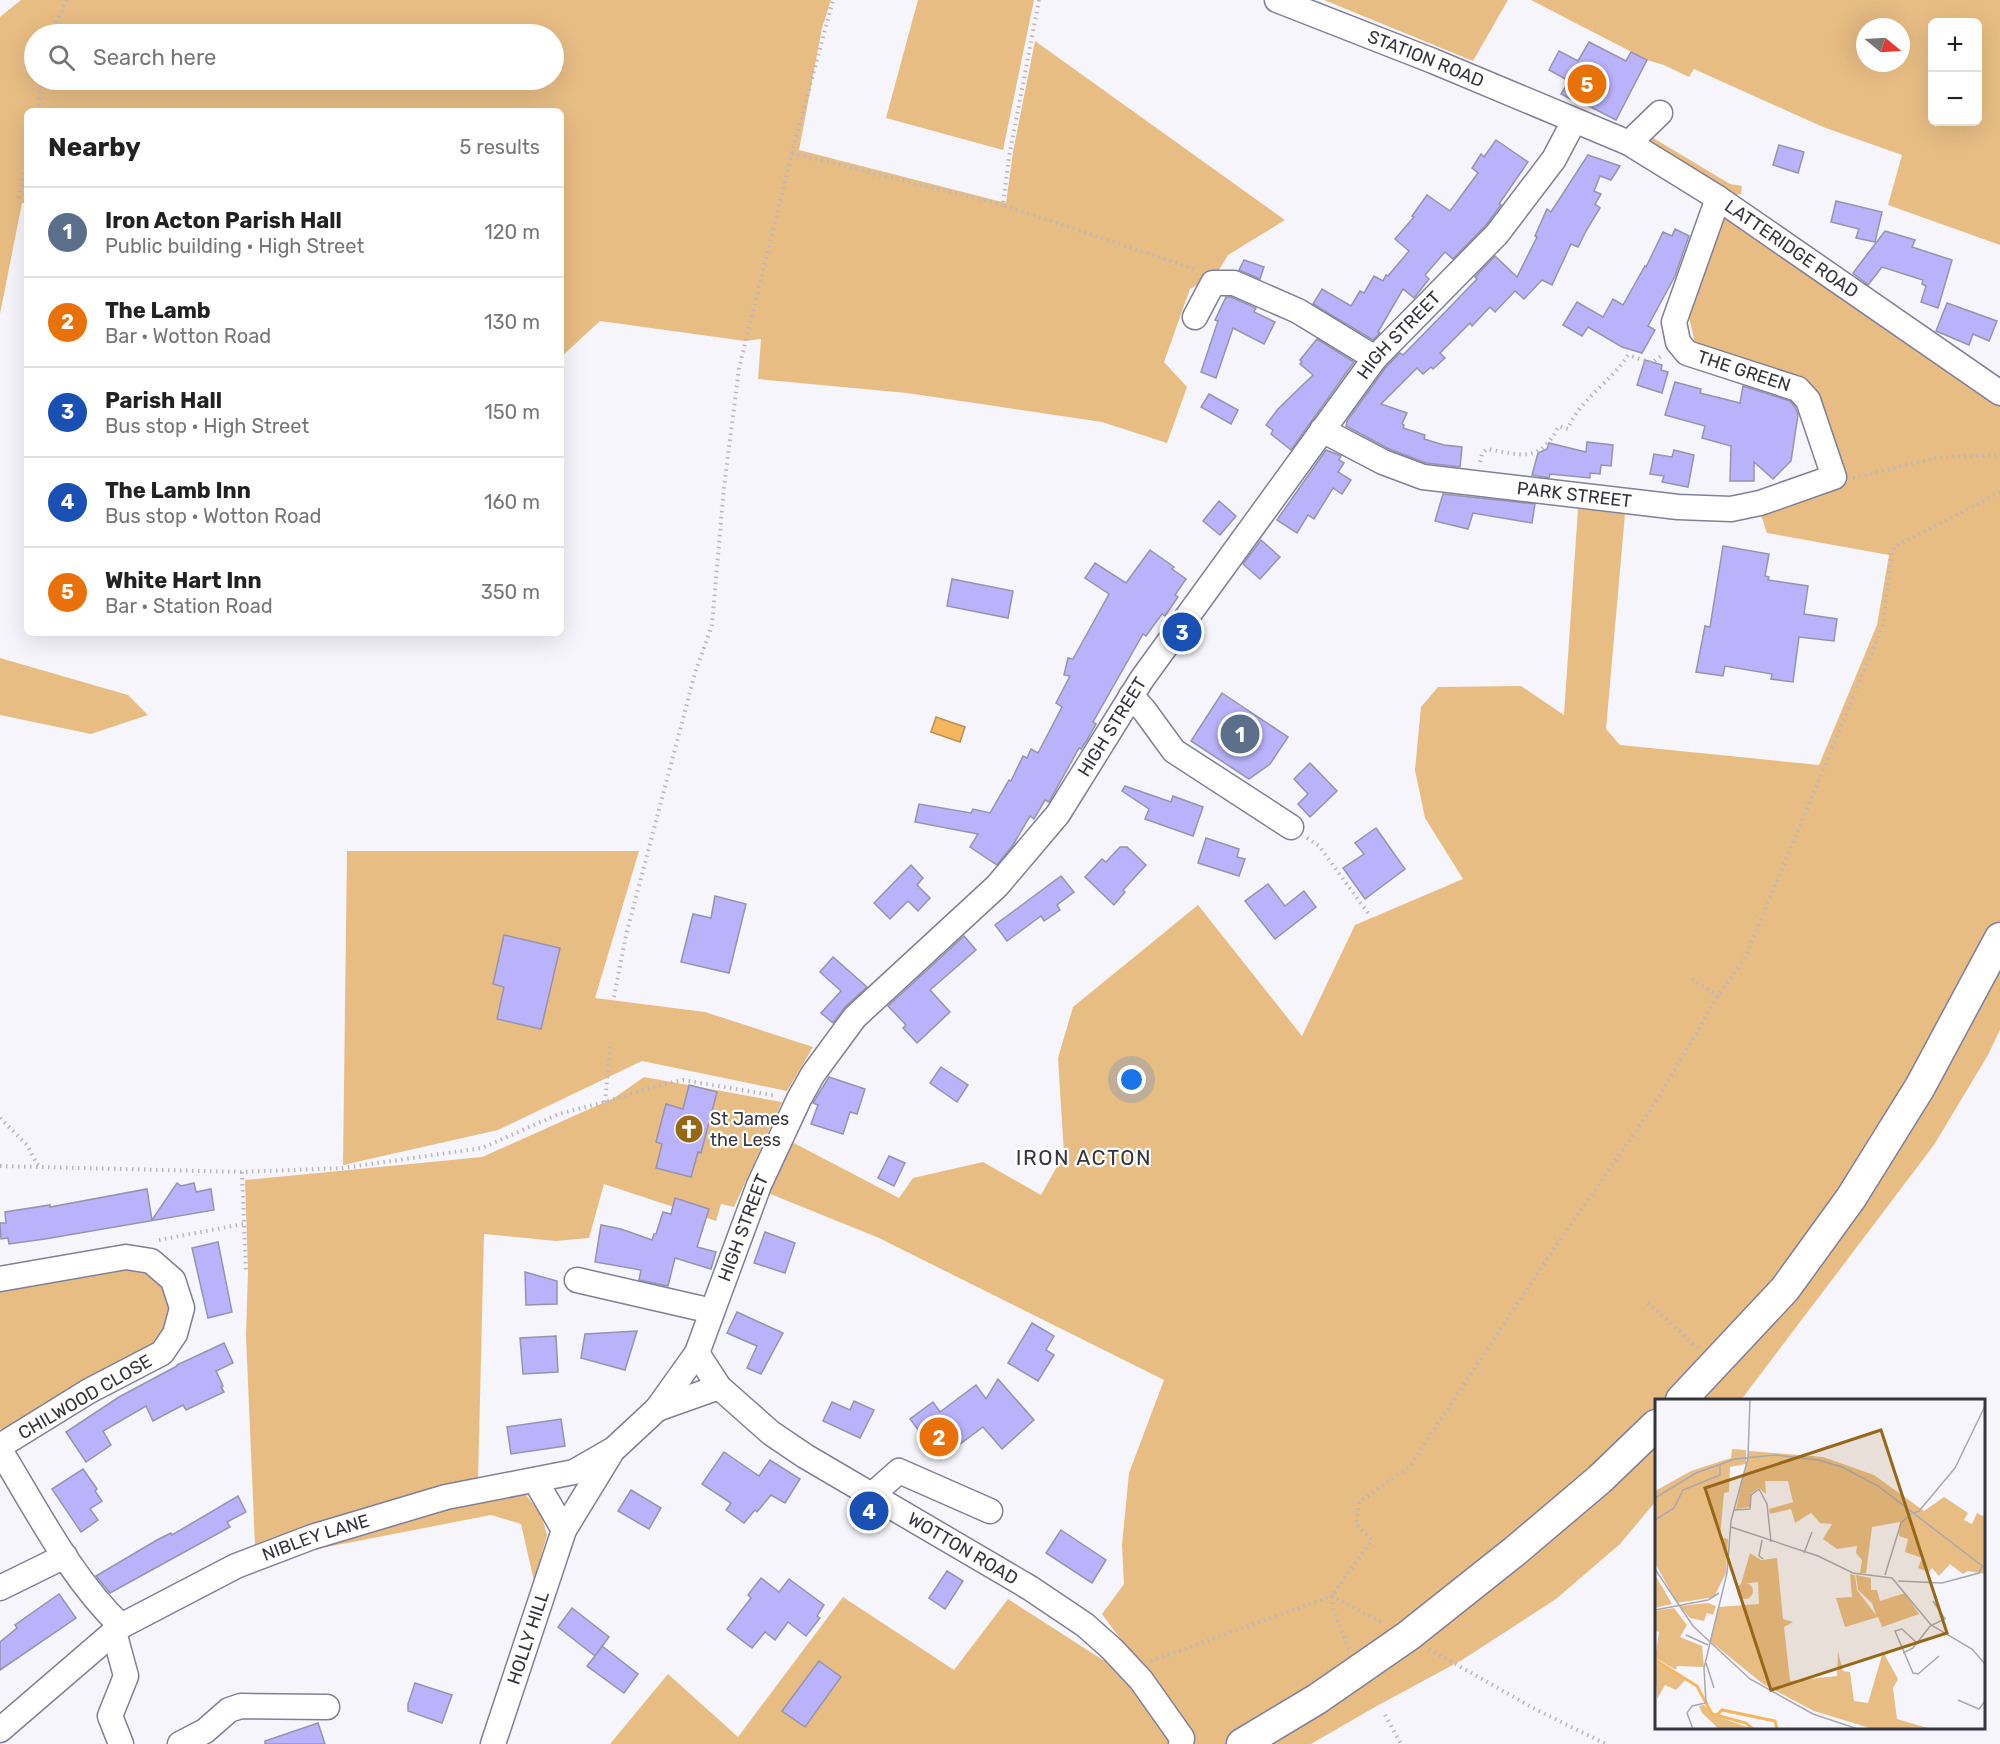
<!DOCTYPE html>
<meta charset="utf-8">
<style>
body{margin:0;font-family:Rubik,sans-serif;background:#f2f2f2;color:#222}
.controls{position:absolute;right:18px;top:18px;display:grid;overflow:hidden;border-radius:9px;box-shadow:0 6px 24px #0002}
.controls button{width:54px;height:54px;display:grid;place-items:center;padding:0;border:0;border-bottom:2px solid #e0e0e0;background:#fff;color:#222;font:30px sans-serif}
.compass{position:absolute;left:1856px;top:18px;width:54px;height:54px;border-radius:50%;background:#fff;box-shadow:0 6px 24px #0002;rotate:108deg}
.you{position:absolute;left:1132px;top:1080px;width:21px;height:21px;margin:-15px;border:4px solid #fff;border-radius:50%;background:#1a73e8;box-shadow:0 0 0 9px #1a73e833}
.badge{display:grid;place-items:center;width:39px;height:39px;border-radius:50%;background:#d93025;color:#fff;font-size:20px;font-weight:700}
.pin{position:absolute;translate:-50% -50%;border:3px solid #fff;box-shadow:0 2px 6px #0006}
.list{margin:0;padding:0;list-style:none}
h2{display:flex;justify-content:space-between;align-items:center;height:78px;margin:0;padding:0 24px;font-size:26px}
h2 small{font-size:20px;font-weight:400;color:#767676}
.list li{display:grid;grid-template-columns:39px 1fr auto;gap:18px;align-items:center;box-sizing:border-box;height:90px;padding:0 24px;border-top:2px solid #e0e0e0}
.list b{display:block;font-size:22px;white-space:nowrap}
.list p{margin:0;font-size:20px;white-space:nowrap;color:#767676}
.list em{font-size:20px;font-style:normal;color:#767676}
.icon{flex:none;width:33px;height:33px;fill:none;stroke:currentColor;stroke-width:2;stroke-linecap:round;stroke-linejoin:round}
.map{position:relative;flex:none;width:2000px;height:1744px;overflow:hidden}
.search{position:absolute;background:#fff;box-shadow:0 6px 24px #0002;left:24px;top:24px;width:540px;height:66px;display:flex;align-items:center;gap:15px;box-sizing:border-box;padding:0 21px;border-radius:33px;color:#767676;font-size:22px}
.panel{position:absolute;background:#fff;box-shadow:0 6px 24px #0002;left:24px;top:108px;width:540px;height:528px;border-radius:9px}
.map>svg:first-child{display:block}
.green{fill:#e8bd84;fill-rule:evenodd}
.water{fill:#f5b65d;stroke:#bb8f54;stroke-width:1.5}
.building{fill:#bab3fc;stroke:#9594ac;stroke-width:1.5}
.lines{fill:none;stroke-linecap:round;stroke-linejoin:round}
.minor-casing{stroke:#807f97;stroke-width:27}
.major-casing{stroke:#807f97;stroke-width:33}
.path{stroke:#b8b7bf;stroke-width:4;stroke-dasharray:1.5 4.5;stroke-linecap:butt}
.minor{stroke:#fff;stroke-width:24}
.major{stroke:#fff;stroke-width:30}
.labels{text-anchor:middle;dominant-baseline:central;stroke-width:4.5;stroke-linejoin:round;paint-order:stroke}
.street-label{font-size:18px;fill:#35353f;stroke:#fff}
.poi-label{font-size:18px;fill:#35353f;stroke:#fff;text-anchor:start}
.quarter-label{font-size:21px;letter-spacing:1.5px;fill:#35353f;stroke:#fff}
.inset-river{fill:none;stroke:#f5b65d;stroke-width:3}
.inset-road{fill:none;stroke:#a9a8b0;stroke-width:1.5}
.view{fill:#976718;fill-opacity:0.15;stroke:#976718;stroke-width:3}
.inset-edge{fill:none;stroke:#35353f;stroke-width:3}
</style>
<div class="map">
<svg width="2000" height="1744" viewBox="0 0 2000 1744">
<rect width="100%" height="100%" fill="#f6f5fb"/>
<g class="green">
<path d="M21,0h810l-9,28 -23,122 207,53 7,-51 22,-111 250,179 -57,35 -12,20 -26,14 -26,73 23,25 -20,56 -65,-21 -195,-29 -149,-14 3,-40 -16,2 -145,-20 -39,36v-246h-534v92h-5l-22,111v-297zM34,34h520v46h-520z"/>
<polygon points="918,0 1034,0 1003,150 886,118"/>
<polygon points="1324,0 1508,0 1473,61"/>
<path d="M1531,0h469v245l-112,-40 14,-50 -79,-28 -129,-58 -5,8 -25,-12 -17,-5zM1932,22h46v100h-46zM1865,27h36v36h-36z"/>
<polygon points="1645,133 1730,184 1742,186 1741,194 1729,196 1647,145"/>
<polygon points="1723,217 1944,364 2000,403 2000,1030 1988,1055 1934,1145 1741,1400 1656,1400 1656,1501 1620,1544 1556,1599 1462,1660 1375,1707 1311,1744 610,1744 668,1674 738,1737 843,1597 954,1670 1008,1599 1103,1660 1127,1648 1102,1614 1124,1584 1122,1545 1129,1473 1164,1380 879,1238 768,1193 790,1141 899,1198 913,1178 983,1162 1041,1195 1064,1154 1058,1058 1073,1007 1198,905 1302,1036 1355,925 1463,879 1425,818 1415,770 1421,707 1438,687 1521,686 1564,715 1578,509 1625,514 1606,729 1620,745 1819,765 1877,625 1889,555 1767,533 1760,512 1842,485 1815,394 1696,348 1688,312"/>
<polygon points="0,658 128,695 148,715 91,734 0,715"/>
<polygon points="347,851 639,851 595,998 705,1012 813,1047 787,1091 642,1061 498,1130 343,1165"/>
<polygon points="644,1077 782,1102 734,1207 721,1204 716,1221 604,1184 589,1238 556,1241 484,1234 478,1482 255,1546 246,1336 248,1271 245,1180 482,1157 614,1098"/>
<polygon points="128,1263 157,1272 173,1295 166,1336 13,1432 0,1429 0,1286"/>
<polygon points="526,1495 541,1514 547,1535 534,1581 521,1524 491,1515 296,1553 411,1516"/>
</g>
<polygon class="water" points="936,717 965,727 960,742 931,732"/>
<g class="building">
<polygon points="1589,42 1626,61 1631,52 1647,60 1616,120 1579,101 1578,103 1561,94 1569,81 1549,70 1559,51 1578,61"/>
<polygon points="1496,140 1528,162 1499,204 1501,205 1486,225 1453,259 1445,252 1425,275 1429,279 1414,298 1403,289 1378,332 1380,333 1373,340 1313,304 1322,289 1351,306 1360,291 1364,293 1374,276 1383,281 1386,275 1388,276 1409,251 1395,239 1414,217 1412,216 1427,195 1450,211 1478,173 1472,168 1481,154 1484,157"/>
<polygon points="1779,145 1804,152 1798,173 1773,165"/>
<polygon points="1588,155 1620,166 1611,180 1600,176 1594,191 1601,194 1595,204 1600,208 1586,231 1578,247 1571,244 1552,285 1542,280 1524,299 1515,291 1495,312 1490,307 1472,326 1470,323 1440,353 1445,358 1433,369 1431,367 1423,374 1417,368 1381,404 1407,413 1402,424 1404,425 1403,428 1425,435 1424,439 1444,445 1462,447 1460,467 1426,463 1389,449 1346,426 1347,421 1386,367 1400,353 1403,355 1452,305 1477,279 1475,277 1495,256 1517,277 1537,237 1535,236 1547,209 1551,212"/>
<polygon points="1836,201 1882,212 1875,242 1856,238 1859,229 1831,222"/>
<polygon points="1675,229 1689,236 1675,276 1648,326 1655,330 1642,353 1622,347 1588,327 1582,336 1563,325 1577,302 1603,317 1613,299 1623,305 1645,266 1646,267 1663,232 1672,236"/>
<polygon points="1885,231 1915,240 1912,247 1952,260 1938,308 1921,302 1926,286 1922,284 1923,280 1882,267 1868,285 1853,273"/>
<polygon points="1244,260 1264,267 1260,279 1239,270"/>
<polygon points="1226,297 1231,297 1256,308 1254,312 1275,322 1264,344 1233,328 1216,378 1201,372 1218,321 1215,320"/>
<polygon points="1947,303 1997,321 1989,341 1973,334 1969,345 1936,331"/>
<polygon points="1317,339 1354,362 1291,450 1271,434 1273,430 1266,425 1278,409 1313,375 1300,364 1302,362 1300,360"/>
<polygon points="1645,360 1662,365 1661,370 1668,372 1662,393 1637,385"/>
<polygon points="1675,382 1701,389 1700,393 1740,403 1743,386 1790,401 1795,407 1798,415 1791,461 1773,479 1754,462 1754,481 1730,481 1731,446 1702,438 1705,426 1665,415"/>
<polygon points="1209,394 1238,410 1231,424 1201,407"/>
<polygon points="1587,442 1613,445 1611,466 1601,465 1600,474 1590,473 1590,478 1550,474 1549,478 1532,475 1538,453 1547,449 1549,443 1586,452"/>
<polygon points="1326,450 1341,456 1339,460 1344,463 1338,472 1351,480 1342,494 1333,488 1314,519 1308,515 1297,533 1277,520"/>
<polygon points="1674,450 1694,455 1688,487 1662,482 1664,476 1650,474 1654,454 1672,457"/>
<polygon points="1443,494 1535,504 1532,523 1473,513 1468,529 1435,521"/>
<polygon points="1219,501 1236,516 1220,535 1203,521"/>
<polygon points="1261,540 1280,557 1260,579 1243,564"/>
<polygon points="1723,546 1769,554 1765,576 1769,577 1768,580 1808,586 1804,614 1837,619 1834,641 1799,637 1793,682 1771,679 1772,674 1725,666 1723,676 1696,672 1705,626 1710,627"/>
<polygon points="1150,550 1174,567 1172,569 1186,579 1175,595 1178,597 1165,616 1162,614 1146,636 1143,634 1093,722 1096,724 1087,740 1081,749 1079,748 1049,802 1045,800 1034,819 1030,816 1013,845 997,865 970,847 978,834 915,822 919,804 971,813 973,809 990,813 1009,780 1011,781 1023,756 1027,758 1031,749 1038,753 1062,707 1056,703 1070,676 1064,675 1068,658 1073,659 1109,594 1085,578 1095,563 1126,583"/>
<polygon points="952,579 1013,591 1008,618 947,606"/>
<polygon points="1222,693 1288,737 1270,764 1249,779 1191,741"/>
<polygon points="1310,763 1337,791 1310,817 1298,804 1308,794 1294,779"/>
<polygon points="1125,786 1171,802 1173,796 1203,807 1193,836 1145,819 1149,809 1122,791"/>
<polygon points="1376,828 1405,869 1365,899 1343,868 1364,854 1355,843"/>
<polygon points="1206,838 1239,849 1237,857 1245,859 1239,876 1198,863"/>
<polygon points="1120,847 1127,847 1146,865 1123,890 1125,892 1114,905 1085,877 1102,859 1106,862"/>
<polygon points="911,865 923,878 917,885 930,898 918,911 908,901 890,919 874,903"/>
<polygon points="1061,876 1074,892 1057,905 1060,910 1044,921 1041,916 1007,941 995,925"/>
<polygon points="1268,884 1285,906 1304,891 1316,907 1275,939 1245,901"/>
<polygon points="715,896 746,904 729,973 681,962 693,914 711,918"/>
<polygon points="504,935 560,948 541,1029 497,1019 504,987 493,984"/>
<polygon points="964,936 976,950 930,990 950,1012 917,1043 903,1028 906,1025 888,1006"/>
<polygon points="833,957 867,987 845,1007 833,1023 821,1013 841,991 820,972"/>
<polygon points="941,1067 968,1085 957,1102 930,1083"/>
<polygon points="829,1077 865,1089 857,1114 850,1112 843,1134 811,1124 818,1105 813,1103"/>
<polygon points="689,1085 717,1092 701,1153 698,1152 691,1177 656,1168 662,1144 656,1142 666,1104 683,1109"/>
<polygon points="889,1156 905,1163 894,1186 878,1178"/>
<polygon points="177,1183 181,1186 194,1183 196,1192 211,1189 214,1210 45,1239 9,1244 8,1238 1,1239 0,1223 6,1223 5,1212 50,1205 50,1207 147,1189 152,1220"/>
<polygon points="675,1198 709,1209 697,1247 716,1252 711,1269 675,1258 668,1286 639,1280 641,1270 595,1262 601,1225 621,1229 652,1240 654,1234 656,1234 663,1212 671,1214"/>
<polygon points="765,1232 795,1243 785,1273 754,1263"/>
<polygon points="218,1242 232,1312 208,1318 192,1248"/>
<polygon points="525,1272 557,1281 557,1304 526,1305"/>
<polygon points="737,1312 783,1333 761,1374 747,1368 757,1346 727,1333"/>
<polygon points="1032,1323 1054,1336 1046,1350 1054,1355 1038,1381 1008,1363"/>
<polygon points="637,1331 625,1370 581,1358 585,1334"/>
<polygon points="556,1336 558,1372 523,1374 520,1338"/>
<polygon points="224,1343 233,1363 216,1371 223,1386 221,1387 224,1392 186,1410 183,1405 153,1421 146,1406 103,1431 111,1445 86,1462 66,1432 119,1397 177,1366 177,1365"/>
<polygon points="998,1379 1034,1420 1002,1449 983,1427 940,1459 910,1419 933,1402 940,1412 976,1385 986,1399"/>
<polygon points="854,1401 874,1410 860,1438 823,1421 832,1402 850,1410"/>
<polygon points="561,1419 565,1446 511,1454 507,1427"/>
<polygon points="724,1452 759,1476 770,1460 800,1479 785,1503 771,1495 757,1512 755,1510 744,1523 726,1510 731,1503 702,1484"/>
<polygon points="83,1469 97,1489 95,1491 102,1501 90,1509 98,1520 81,1532 52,1489"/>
<polygon points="631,1490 661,1508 649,1529 618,1511"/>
<polygon points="238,1496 246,1512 227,1522 230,1527 110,1593 96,1576 157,1540 171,1533 172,1535"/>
<polygon points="1061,1530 1106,1560 1092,1583 1046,1553"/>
<polygon points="947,1571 963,1581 945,1609 929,1598"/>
<polygon points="761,1578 779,1592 789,1579 824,1605 817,1616 820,1618 806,1636 788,1622 775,1640 765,1632 752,1648 727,1629 751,1598 748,1595"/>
<polygon points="59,1594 76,1618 0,1670 0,1642 17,1628 15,1625"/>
<polygon points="572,1608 609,1637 595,1656 602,1646 638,1674 624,1693 587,1666 595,1656 558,1627"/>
<polygon points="819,1661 841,1677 805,1727 782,1711"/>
<polygon points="415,1683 452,1695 442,1723 408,1711 408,1704"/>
<polygon points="318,1723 325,1744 265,1744 265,1741"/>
</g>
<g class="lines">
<g class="minor-casing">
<g id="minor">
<path id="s1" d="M1277,0l156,61 196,82 89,55 282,195"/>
<polyline points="1629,143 1660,113"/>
<polyline points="1195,317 1213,283 1234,283 1298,311 1375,358"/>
<path id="s2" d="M1322,430l61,32 40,15 255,30 53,2 29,-6 74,-26 -26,-77 -10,-11 -111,-36 -9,-11 -4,-20 44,-124"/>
<polyline points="1131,696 1144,710 1174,751 1291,827"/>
<polyline points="0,1279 126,1257 151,1261 173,1280 182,1308 175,1334 162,1353 89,1391 0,1446"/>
<polyline points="577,1280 712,1311"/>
<path id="s3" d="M697,1353l22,34 52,46 34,23 225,132 55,37 27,24 29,31 41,58 -1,6"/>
<polyline points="657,1409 719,1387"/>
<path d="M0,1450c37,60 70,127 121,176"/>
<polyline points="535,1480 564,1530"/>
<polyline points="872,1495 899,1471 990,1511"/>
<polyline points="0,1588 65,1556"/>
<polyline points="114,1632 126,1676 110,1716 121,1744"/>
<path id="s4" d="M0,1730l121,-104 115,-60 76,-29 134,-40 128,-25 40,-23 43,-40 40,-56 62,-168 40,-86 14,-25 42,-57 142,-131 61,-72 84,-135 233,-321 122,-124 57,-75 20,-38"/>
<polyline points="180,1744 205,1731 229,1710 241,1706 327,1707"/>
<path id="s5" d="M493,1744l71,-214 47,-77"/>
</g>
</g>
<g class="major-casing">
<g id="major">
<polyline points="1681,1400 1785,1289 1851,1198 1920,1087 2000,938"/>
<polyline points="1242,1744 1317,1699 1408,1636 1515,1551 1600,1479 1656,1425"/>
</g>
</g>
<g class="path">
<polyline points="1039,0 1009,157 1003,205 1197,270"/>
<polyline points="52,34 54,27 67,0"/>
<polyline points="37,111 43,80"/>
<polyline points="792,153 1003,205"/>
<polyline points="19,198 27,158"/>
<path d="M1480,462l2,-8 5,-5c35,6 52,15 72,-23l9,3c10,-28 44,-48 60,-74l24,8 9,-7"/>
<polyline points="1853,478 1935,458 2000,455"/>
<polyline points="1307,838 1319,846 1368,913"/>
<polyline points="1692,979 1718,996"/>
<polyline points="614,997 626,935 695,673 712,625 724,487 739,368 792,153 833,0"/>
<polyline points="605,1102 610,1046"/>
<polyline points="0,1118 27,1145 37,1164 41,1167"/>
<polyline points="0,1166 242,1172 343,1168 482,1148 559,1114 605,1102 656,1086 683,1080 777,1096"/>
<polyline points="242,1172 246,1272"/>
<polyline points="159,1240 243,1224"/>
<polyline points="1648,1303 1698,1348"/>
<polyline points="1349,1649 1334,1613 1332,1596 1372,1540 1356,1524 1359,1502 1410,1466 1549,1256 1652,1108 1718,996 1746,956 1883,625 1891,556 1894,547 2000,492"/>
<polyline points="1429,1649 1535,1709 1606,1744"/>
<polyline points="1151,1661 1332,1596 1383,1623"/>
<polyline points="1385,1715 1401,1744"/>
</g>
<use href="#minor" class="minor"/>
<use href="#major" class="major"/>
</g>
<defs>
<g id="church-disc" transform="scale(1.5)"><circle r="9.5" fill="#976718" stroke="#fff"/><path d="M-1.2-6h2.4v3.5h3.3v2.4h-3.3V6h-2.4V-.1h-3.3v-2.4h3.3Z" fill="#fff"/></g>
</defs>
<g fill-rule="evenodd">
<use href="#church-disc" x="689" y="1129"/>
</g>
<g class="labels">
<g class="street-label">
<text stroke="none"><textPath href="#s1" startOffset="160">STATION ROAD</textPath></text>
<text stroke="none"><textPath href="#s1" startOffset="574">LATTERIDGE ROAD</textPath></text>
<text stroke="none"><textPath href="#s4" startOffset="2064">HIGH STREET</textPath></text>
<text transform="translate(1744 371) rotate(18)">THE GREEN</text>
<text stroke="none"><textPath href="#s2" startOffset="264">PARK STREET</textPath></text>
<text stroke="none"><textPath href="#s4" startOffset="1578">HIGH STREET</textPath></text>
<text stroke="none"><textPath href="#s4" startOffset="948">HIGH STREET</textPath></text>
<text transform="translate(85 1397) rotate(-30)">CHILWOOD CLOSE</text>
<text stroke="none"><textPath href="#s4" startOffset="374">NIBLEY LANE</textPath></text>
<text stroke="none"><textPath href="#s3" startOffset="334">WOTTON ROAD</textPath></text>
<text stroke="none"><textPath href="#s5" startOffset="112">HOLLY HILL</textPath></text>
</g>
<g class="poi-label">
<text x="710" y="1119">St James<tspan x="710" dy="21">the Less</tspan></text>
</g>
<g class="quarter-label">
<text x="1084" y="1157">IRON ACTON</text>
</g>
</g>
<g transform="translate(1655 1399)">
<rect width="330" height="330" fill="#f6f5fb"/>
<path d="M77,50l14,1v14l-16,3 -1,25 -5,1 -4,44 8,2 -2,34 -12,24 -37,6 -22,-40v-72l36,-20 40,-13zM94,52l74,6 51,18 50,36 20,-14 24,16 -4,7 8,4 5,-11 6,3 2,-3v61l-17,-3 -5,3 -13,-10 -11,12 -7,-8 -3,4 -11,-4 4,-10 -17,-6 3,-13 -9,-3 1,-14 -28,5 -6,46h-6l2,-13 -6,-7 1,-7 -20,3 -14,-10 9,-15 -12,-1 -9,-10 -16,10 -4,-14 -21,5 -1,-5 24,-7 -5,-21h-23l1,13 -7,-6 -8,5 -1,14 -14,2zM95,154l11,7 16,-2 6,61 10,3 -9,5 6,54 47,-5 1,-24 5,19 7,1 4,29 14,2 15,-51 15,27 -5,9 4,31 34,10h-58l-59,-18 -51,-27 -53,-43 8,-34 41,-3 -1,-22 -17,2zM195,175l5,1 2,15 19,25 -4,-12 -14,-13 -2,-15 15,3v12h6l3,11 25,-8 14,21 -37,13 -4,-10 -33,10 -9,-29 16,-1zM0,176l2,3 15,26 -17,4zM82 192a8 8 0 1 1 16 0a8 8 0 1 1-16 0ZM53,204l8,3 -3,9 -6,-2 -3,8 -14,-3 -10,-12zM19,209l13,17 -7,12 22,9 2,21 -27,-1 -1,4 -21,-12 4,-26 -4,-1v-20zM0,263l31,17 -10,11 -11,-5 -8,14zM49,306l12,11 37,13h-34l-17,-16 -3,-7z" fill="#e8bd84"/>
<path class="inset-river" d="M0,261l42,26 15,28 34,9 7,6M61,317l6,-6 53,11 2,8"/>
<path class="inset-road" d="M93,58l2,-58M0,99l41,-25 39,-14 40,-4 43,5 24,7 36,19 107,82M79,111l16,-1 1,-14 8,-6 8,15 4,38M258,114l6,-2 36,-43 30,-62M0,121l19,-12 9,-18 37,-15v-10M76,128l87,29 35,17 39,5 39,47 41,24 13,15M107,141l-3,16 4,3M149,154l8,-21M0,170l38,57 57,53 63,35 45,15M230,176l16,-52 11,-10M243,182l44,2 37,-10 3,-6M0,211l53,-10 11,-7M277,226l13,-6 -12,-18M31,236l22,10M262,244l-15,-14 -7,2 18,42 5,1 21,-18M248,254l10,-5 18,-23M51,264l8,25M303,301l21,9 6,-8M38,330l-6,-16 5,-7 14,-3 -2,-35 23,-95 4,-52 17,-63"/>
<path class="view" d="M226,31l66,203 -176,57 -66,-202z"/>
<rect width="330" height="330" class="inset-edge"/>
</g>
</svg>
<div class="controls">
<button>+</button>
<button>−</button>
</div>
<svg class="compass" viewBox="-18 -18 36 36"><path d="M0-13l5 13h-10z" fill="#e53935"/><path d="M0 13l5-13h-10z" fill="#767676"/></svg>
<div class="you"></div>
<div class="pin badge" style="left:1240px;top:734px;background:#5c6f8a">1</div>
<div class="pin badge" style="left:939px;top:1437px;background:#e8710a">2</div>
<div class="pin badge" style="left:1182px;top:632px;background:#1a4fb4">3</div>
<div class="pin badge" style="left:869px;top:1511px;background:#1a4fb4">4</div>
<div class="pin badge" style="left:1587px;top:84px;background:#e8710a">5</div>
<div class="search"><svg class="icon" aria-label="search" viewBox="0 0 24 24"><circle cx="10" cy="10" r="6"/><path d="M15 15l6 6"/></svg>Search here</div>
<section class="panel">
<h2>Nearby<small>5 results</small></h2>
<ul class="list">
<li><span class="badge" style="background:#5c6f8a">1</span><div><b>Iron Acton Parish Hall</b><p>Public building · High Street</p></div><em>120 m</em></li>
<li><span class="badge" style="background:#e8710a">2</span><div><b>The Lamb</b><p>Bar · Wotton Road</p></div><em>130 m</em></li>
<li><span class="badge" style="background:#1a4fb4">3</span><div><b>Parish Hall</b><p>Bus stop · High Street</p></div><em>150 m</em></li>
<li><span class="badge" style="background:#1a4fb4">4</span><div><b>The Lamb Inn</b><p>Bus stop · Wotton Road</p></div><em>160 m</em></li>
<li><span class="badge" style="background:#e8710a">5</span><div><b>White Hart Inn</b><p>Bar · Station Road</p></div><em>350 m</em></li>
</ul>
</section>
</div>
